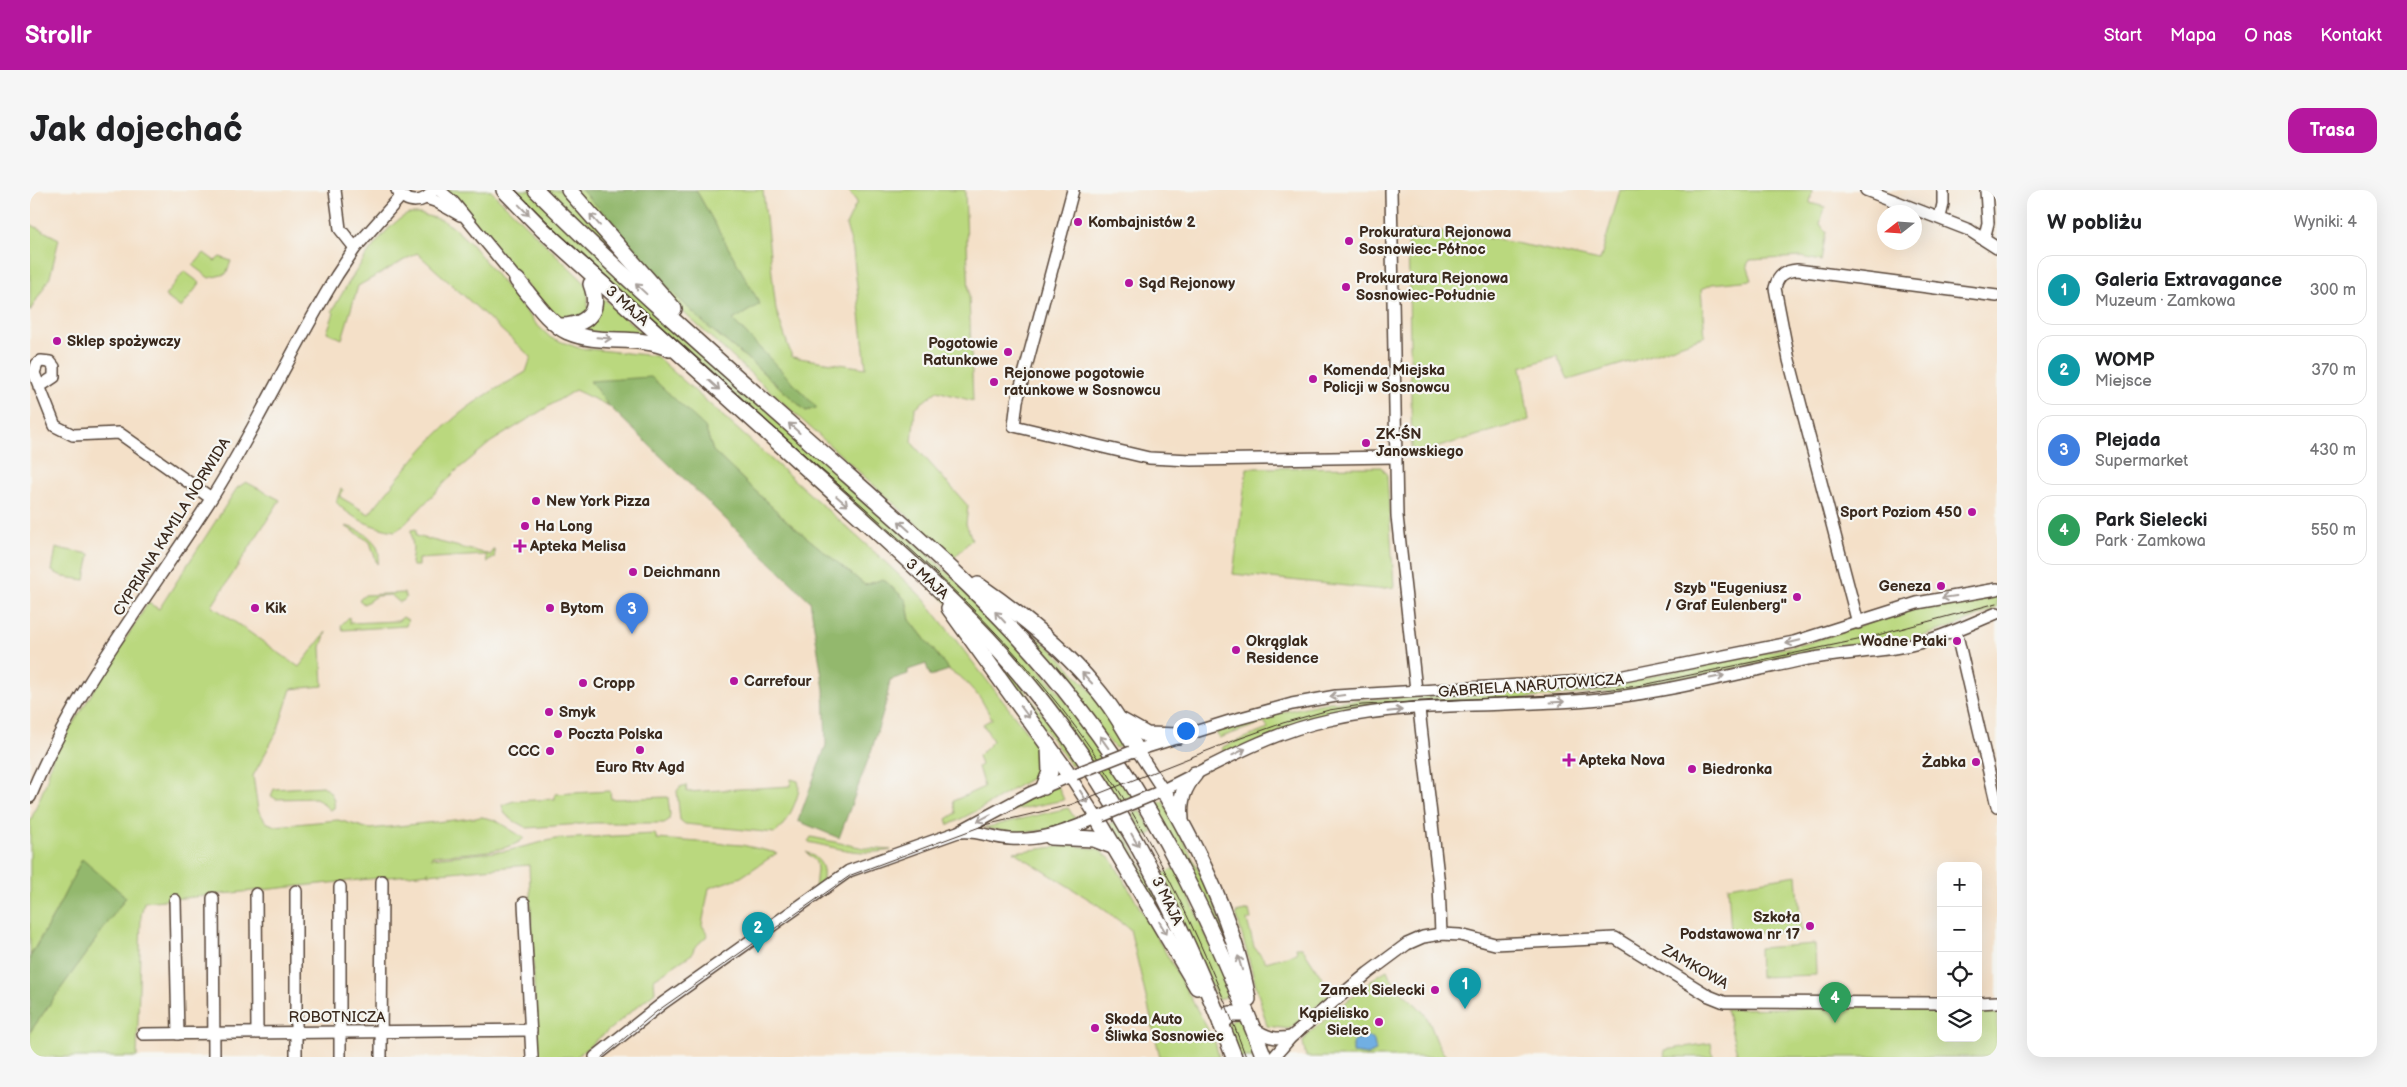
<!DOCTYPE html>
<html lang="pl">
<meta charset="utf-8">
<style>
body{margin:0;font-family:"Balsamiq Sans",sans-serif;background:#f6f6f6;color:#202124}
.controls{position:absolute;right:15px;bottom:15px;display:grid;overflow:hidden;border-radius:10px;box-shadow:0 5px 20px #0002}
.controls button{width:45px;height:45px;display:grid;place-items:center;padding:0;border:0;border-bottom:1px solid #e0e0e0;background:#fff;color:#202124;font:25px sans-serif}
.compass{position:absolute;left:1847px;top:15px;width:45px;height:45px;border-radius:50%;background:#fff;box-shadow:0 5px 20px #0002;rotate:253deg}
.you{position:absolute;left:1155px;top:540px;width:18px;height:18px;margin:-12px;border:4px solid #fff;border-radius:50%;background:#1a73e8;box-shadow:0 0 0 8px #1a73e833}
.badge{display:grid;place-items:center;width:32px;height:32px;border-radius:50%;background:#b5179e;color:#fff;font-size:16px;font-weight:700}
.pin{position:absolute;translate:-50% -41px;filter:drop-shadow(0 1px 2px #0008)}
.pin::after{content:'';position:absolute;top:26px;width:18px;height:15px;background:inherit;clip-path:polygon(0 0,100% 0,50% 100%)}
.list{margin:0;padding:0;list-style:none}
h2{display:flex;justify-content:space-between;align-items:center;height:65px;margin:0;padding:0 20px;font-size:21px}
h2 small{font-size:16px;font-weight:400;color:#757577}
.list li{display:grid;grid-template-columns:32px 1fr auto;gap:15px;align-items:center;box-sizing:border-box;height:70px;margin:0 10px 10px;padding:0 10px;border:1px solid #e0e0e0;border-radius:15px}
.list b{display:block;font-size:19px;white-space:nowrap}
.list p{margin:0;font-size:16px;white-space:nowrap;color:#757577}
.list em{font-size:16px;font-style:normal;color:#757577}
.icon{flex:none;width:28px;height:28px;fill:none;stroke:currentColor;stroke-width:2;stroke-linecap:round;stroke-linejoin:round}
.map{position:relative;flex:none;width:1967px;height:867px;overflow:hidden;border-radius:15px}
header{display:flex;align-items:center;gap:30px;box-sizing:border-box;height:70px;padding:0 25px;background:#b5179e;color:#fff}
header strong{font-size:24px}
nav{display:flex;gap:28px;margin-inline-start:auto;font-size:18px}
.intro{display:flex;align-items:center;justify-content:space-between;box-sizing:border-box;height:120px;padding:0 30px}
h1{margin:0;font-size:35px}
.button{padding:12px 22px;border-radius:15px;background:#b5179e;color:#fff;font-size:18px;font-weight:700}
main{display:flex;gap:30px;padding:0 30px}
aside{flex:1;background:#fff;border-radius:15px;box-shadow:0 5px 20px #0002}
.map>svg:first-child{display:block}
.green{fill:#bad87e;stroke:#7a814e}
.forest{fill:#93b86d;stroke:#677146}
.water{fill:#71afe3;stroke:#566c80}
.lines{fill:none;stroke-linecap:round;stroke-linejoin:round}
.minor-casing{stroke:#574538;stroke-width:14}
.major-casing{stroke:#574538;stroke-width:18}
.minor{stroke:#fff;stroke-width:11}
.major{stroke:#fff;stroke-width:15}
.tram{stroke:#3b2a1e;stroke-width:1}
.minor-bridge-casing{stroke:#574538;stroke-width:14;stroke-linecap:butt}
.minor-bridge{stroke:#fff;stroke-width:11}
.oneway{stroke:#a79f9a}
.poi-dot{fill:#b5179e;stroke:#f6f6f2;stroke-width:2}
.labels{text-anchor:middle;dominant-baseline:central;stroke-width:4.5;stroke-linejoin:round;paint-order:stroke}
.poi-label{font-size:15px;font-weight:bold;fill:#3b2a1e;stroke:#f6f6f2;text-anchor:start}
.street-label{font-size:15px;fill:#3b2a1e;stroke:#f6f6f2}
</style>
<header>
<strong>Strollr</strong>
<nav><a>Start</a><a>Mapa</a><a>O nas</a><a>Kontakt</a></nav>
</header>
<div class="intro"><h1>Jak dojechać</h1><a class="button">Trasa</a></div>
<main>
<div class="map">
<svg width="1967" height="867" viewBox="0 0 1967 867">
<rect width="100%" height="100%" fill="#f6f6f2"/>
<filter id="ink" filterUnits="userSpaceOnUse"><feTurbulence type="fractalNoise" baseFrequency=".02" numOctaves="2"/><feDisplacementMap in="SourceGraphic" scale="10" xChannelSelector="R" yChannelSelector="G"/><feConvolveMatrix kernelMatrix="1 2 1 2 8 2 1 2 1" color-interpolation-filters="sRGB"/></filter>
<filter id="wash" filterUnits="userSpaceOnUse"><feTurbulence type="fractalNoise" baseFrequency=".0096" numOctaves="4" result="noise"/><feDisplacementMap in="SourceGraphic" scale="20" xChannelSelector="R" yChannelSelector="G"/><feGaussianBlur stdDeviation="1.12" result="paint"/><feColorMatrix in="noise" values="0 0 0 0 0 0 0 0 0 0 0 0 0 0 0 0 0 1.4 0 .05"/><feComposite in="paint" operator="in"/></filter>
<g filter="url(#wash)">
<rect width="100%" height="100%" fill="#f4e0c8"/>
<g class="green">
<path d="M413,0h47l95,93 3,4v26l-26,8c-45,-39 -74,-92 -119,-131z"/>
<polygon points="478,0 500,0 928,392 1027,499 1105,606 1088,613 1013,503"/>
<polygon points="518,0 551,0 585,34 601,57 640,100 676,135 720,171 776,221 786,218 703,130 729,114 666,0 733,0 746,120 762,167 836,178 823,60 816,35 827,12 818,0 935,0 943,211 907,201 885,218 882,253 938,316 936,334 942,349 924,368 654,123 577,60"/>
<path d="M1590,0h192l-2,13 15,4 -5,17 6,8 -5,29 -20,-4 -51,3 -3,5 5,15 -40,4 -11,6 4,46 -69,24 -68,20 -11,-24 -36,11 8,53 -117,35 -4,-224c65,0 129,17 192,30z"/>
<path d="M378,24h12l22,6 12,8 18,17 64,79 15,14 28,10 77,8 225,202 42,40 111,143 4,15 -4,11 5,4 -6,6 -51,31 -33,17 -2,-6 9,-6 -3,-12 31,-14 -6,-20 3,-2 -3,-9 15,-15 -10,-17 9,-5 -11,-20 -18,-20 -14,-9 -39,-50 -4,-20 -23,-21 -18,6 -77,-63 -75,-71 -8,-24 -114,-45 18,24 -34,-16 -84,52 -35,29 -53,55 -8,5c-22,-3 -45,-13 -59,-29l5,-13 2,1 -3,7 29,17c33,-41 66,-86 111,-115 14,-10 31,-18 46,-27l5,-15 -114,-104 -59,33 -16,53 -15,-7 7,-19 -2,-2c15,-26 48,-84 76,-97z"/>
<polygon points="0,34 29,49 20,87 0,121"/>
<polygon points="174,63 185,71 190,67 201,71 196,84 179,88 163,76"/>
<polygon points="154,81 170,93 151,118 135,106"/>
<polygon points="571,106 613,144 614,146 551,141 561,134"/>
<polygon points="1351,277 1357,285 1364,397 1345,399 1203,384 1217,278"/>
<path d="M216,292l34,18 -68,106 87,61 27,-35 -5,15 2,39 -32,3 -14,43 -24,44 5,34 8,12 9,4 63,-6 32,9 112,-12 13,3 29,18c-14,16 -70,15 -92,18l-1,2 75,-7 49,-12 100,-5 2,5 85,6 35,8 -36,24 -32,11 -7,37 6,10 -14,13 -2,6 -38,25 1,13 -79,65h-39l-8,-192 -101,9v-3v2l-284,29 -3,14 -4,141h-107v-25l96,-135 -44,-37 -26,51 -26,45v-134l16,-39 7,-27 95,-153 11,6 78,-121z"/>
<path d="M315,336c17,3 41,18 32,38l-7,-22z"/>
<polygon points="386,339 386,346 461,365 463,359 465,362 464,368 457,372 456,365 388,369 388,376 383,376 381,373 383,359 381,340"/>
<polygon points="26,358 60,364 55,390 34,387 22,381"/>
<polygon points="950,400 1024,461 1075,516 1096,554 1085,558"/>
<polygon points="374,403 376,408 373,411 369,412 361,405 346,406 334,414 329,410 335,405"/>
<polygon points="1967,404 1967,418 1928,435 1876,451 1773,465 1594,501 1322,521 1194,564 1192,557 1238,539 1235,532 1189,548 1185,540 1238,525 1299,512 1551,496 1608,489 1778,453 1870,422"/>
<polygon points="319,427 320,433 368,431 373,427 378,430 376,436 313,440 311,435"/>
<polygon points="934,432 980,481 1049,572 1041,575"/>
<path d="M761,589l7,2c5,12 -12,45 -23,52l-90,-9 -5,-4 -3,-29 3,-4 6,-2 1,7 104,-6z"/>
<path d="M293,596c7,4 13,13 11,22l-4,2 -14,-12 -40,1 -5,-3 3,-7z"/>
<polygon points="1028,596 1034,610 976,622 997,609"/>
<polygon points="580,601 581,609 638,607 640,625 639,630 634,633 564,633 497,638 484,631 475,624 472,615 484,611 525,609 525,604"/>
<polygon points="1133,611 1183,708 1213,800 1169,697 1123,616"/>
<path d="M1038,618l8,12c-37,15 -54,14 -93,8z"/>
<polygon points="1111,621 1123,643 1114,646 1102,624"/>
<polygon points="1088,630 1160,772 1079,634"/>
<path d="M781,647l53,11 27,2c-29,6 -55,-2 -83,-8z"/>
<polygon points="1041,655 1068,659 1082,670 1132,756 1185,852 1189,867 1130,867 1100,739 1068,715 984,662"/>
<path d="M776,662c13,6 19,13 17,27l-8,10 2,-20 -1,-7z"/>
<polygon points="1146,678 1202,804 1188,810 1130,685"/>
<polygon points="1767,685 1771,741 1701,744 1698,696"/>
<polygon points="1219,720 1221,729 1217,730 1224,757 1236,772 1267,763 1266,757 1272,757 1299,799 1299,806 1259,839 1237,836 1206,723"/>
<polygon points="1785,754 1786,785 1730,787 1729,758"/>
<path d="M1357,780c6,18 24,28 36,42 11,14 11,32 24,45h-141l-3,-15 6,-9 68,-57z"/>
<polygon points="1967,815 1967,867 1708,867 1696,819 1911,816 1911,848 1948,848 1948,816"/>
<polygon points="1210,827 1225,857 1221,858 1224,867 1208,867 1197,833"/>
<polygon points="1681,853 1683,867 1635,867 1634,860"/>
</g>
<g class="forest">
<polygon points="551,0 666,0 730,114 703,130 787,218 776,221 720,171 676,135 640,100 601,57 585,34"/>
<polygon points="621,187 675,237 683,261 758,332 835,395 853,389 876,410 880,430 919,480 900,486 896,474 878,480 878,484 860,490 856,512 842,559 809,648 768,631 796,555 794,499 780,411 579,216 560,191"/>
<polygon points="52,669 96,707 0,842 0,767 26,721"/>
</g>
<polygon class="water" points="1337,846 1344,851 1346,861 1337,865 1323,863 1323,852"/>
</g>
<g filter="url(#ink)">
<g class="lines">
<g class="minor-casing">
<g id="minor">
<polyline points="305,0 310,39 325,58"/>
<path d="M367,0c10,15 27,14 37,0"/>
<polyline points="409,0 423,12 487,90"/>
<polyline points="1043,0 987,211 984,236 1119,268 1161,270 1366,267"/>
<polyline points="1361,0 1367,326 1386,500"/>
<polyline points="1836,0 1939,40 1967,58"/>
<polyline points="396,8 405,11 430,25"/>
<polyline points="1910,27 1913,14 1913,0"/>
<polyline points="1954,49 1958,33 1956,0"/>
<polyline points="9,197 24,187 24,177 20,172 11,171 7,174 4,183 25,236 43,245 89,243 181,308"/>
<path d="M1828,433l-69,-263 -14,-72c3,-13 10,-17 22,-18l200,26"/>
<polyline points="1926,441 1967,616"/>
<polyline points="1389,519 1409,695 1411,744"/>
<polyline points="1107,560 1133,600"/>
<polyline points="1101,562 1200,531 1262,514 1306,506 1557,491 1589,487 1764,452 1887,413 1967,399"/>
<polyline points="1040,586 1067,628"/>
<path d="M1127,603c56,-27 110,-60 172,-73 85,-19 174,-13 260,-20 72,-6 144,-26 214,-40 37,-8 76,-7 112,-16 29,-7 55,-20 82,-31"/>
<path d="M0,607c43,-106 119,-201 181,-298 46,-72 81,-151 126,-224l18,-27 46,-52"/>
<path d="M930,642c17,-2 33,6 50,7 36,2 59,-10 92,-23"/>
<polyline points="310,697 310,867"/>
<polyline points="226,704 227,842"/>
<polyline points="183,708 184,867"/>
<polyline points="145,710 148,844"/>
<polyline points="494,713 502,867"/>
<polyline points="1948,813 1967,812"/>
<path d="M1223,838c13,9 22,12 38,9"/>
<polyline points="113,844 501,840"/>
<polyline points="266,867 266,701"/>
<polyline points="351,867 352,691"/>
<polyline points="565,867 633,813 819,681 928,642 1000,603 1045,584"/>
<polyline points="1244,867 1261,847 1338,783 1377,754 1393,747 1411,744 1430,745 1465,754 1585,748 1679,806 1694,812 1911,813"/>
</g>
</g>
<g class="major-casing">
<g id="major">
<path d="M474,0l39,40c94,84 187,170 281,254 77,70 157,138 221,221 83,106 141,226 189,352"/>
<path d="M506,0c87,87 180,169 272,250 94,84 193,166 270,267 84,108 137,224 186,350"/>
<polyline points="539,0 644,119"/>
<path d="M487,90c15,17 30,42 51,52 32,14 70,2 102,17"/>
<path d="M528,136c28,0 44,-13 33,-42"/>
<path d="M948,395c42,29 84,62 116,101 17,19 30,42 43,64"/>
<polyline points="919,418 1040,586"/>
<polyline points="1092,531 1117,545 1149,546"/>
<polyline points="1014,597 1020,582 1019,557"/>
<path d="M1133,600c38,65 72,135 85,209"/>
<polyline points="1067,628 1167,797"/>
<path d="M1151,629c-2,-18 2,-31 14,-45"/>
<polyline points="1021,647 1064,649 1085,657"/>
<polyline points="1191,834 1200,824 1217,824"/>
</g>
</g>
<use href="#minor" class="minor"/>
<use href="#major" class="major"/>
<g class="tram">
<path d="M485,0l53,52c71,63 141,129 213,192 111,98 229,196 313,319 65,94 113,198 152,304"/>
<polyline points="572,867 626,822 821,685 955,635 1040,615 1197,553 1253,533 1299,520 1332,515 1540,504 1608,496 1837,448 1967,413"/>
</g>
<g class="minor-bridge-casing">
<g id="minor-bridge">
<polyline points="1045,584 1101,562"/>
<polyline points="1072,626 1127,603"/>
</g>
</g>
<use href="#minor-bridge" class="minor-bridge"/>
</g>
<defs><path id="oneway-shaft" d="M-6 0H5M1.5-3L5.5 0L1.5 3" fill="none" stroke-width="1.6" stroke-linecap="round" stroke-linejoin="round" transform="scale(1.25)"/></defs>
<g class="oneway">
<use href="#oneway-shaft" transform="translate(494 20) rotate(46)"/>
<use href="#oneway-shaft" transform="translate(565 30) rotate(-131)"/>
<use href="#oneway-shaft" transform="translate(611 99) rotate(-137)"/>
<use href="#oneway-shaft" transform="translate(574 148) rotate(5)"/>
<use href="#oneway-shaft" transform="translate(684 195) rotate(42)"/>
<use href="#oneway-shaft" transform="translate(764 238) rotate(-138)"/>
<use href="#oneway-shaft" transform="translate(812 311) rotate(41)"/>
<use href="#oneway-shaft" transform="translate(874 336) rotate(-138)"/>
<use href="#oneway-shaft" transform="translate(1919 407) rotate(172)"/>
<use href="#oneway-shaft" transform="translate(970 427) rotate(-133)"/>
<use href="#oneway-shaft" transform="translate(1763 452) rotate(167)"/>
<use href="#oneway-shaft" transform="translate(1687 487) rotate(-11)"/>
<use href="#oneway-shaft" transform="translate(1057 488) rotate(-133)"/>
<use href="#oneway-shaft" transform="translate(1307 506) rotate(172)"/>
<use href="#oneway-shaft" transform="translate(1527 512) rotate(-3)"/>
<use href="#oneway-shaft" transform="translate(1365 521) rotate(-6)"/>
<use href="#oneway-shaft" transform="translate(995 522) rotate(53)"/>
<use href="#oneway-shaft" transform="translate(1074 552) rotate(-126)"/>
<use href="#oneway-shaft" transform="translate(1209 562) rotate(-26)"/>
<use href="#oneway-shaft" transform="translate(1054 607) rotate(58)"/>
<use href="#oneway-shaft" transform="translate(954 628) rotate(152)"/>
<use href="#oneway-shaft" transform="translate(1105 650) rotate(60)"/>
<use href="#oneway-shaft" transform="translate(1133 738) rotate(59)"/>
<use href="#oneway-shaft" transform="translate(1210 773) rotate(-106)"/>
</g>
</g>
<g class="poi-dot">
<circle cx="1048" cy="32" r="5"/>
<circle cx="1319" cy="51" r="5"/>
<circle cx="1099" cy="93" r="5"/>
<circle cx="1316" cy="97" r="5"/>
<circle cx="27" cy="151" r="5"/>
<circle cx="978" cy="162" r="5"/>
<circle cx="1283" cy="189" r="5"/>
<circle cx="964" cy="192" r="5"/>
<circle cx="1336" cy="253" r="5"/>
<circle cx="506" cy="311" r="5"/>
<circle cx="1942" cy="322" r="5"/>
<circle cx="495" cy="336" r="5"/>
<path d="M487.5 348.5h5v5h5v5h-5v5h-5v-5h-5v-5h5z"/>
<circle cx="603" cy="382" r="5"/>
<circle cx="1911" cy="396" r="5"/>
<circle cx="1767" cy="407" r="5"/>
<circle cx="225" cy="418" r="5"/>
<circle cx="520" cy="418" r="5"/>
<circle cx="1927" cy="451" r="5"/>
<circle cx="1206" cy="460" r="5"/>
<circle cx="704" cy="491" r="5"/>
<circle cx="553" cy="493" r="5"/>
<circle cx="519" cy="522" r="5"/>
<circle cx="528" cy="544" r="5"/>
<circle cx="610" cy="560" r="5"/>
<circle cx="520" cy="561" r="5"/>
<path d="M1536.5 562.5h5v5h5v5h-5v5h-5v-5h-5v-5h5z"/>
<circle cx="1946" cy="572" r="5"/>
<circle cx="1662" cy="579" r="5"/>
<circle cx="1780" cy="736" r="5"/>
<circle cx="1405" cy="800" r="5"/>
<circle cx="1349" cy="832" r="5"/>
<circle cx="1065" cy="838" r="5"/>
</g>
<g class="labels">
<g class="poi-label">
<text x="1058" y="32">Kombajnistów 2</text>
<text x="1329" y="42">Prokuratura Rejonowa<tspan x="1329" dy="17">Sosnowiec-Północ</tspan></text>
<text x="1326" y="88">Prokuratura Rejonowa<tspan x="1326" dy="17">Sosnowiec-Południe</tspan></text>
<text x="1109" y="93">Sąd Rejonowy</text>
<text x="37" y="151">Sklep spożywczy</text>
<text x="968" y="153" text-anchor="end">Pogotowie<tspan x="968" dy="17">Ratunkowe</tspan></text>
<text x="1293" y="180">Komenda Miejska<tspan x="1293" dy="17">Policji w Sosnowcu</tspan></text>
<text x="974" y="183">Rejonowe pogotowie<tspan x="974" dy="17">ratunkowe w Sosnowcu</tspan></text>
<text x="1346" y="244">ZK-ŚN<tspan x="1346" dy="17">Janowskiego</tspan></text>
<text x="516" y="311">New York Pizza</text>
<text x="1932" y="322" text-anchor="end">Sport Poziom 450</text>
<text x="505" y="336">Ha Long</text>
<text x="500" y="356">Apteka Melisa</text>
<text x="613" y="382">Deichmann</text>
<text x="1901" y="396" text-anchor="end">Geneza</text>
<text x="1757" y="398" text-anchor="end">Szyb "Eugeniusz<tspan x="1757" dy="17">/ Graf Eulenberg"</tspan></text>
<text x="235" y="418">Kik</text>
<text x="530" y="418">Bytom</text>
<text x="1216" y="451">Okrąglak<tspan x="1216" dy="17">Residence</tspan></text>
<text x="1917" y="451" text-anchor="end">Wodne Ptaki</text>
<text x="714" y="491">Carrefour</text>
<text x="563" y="493">Cropp</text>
<text x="529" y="522">Smyk</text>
<text x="538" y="544">Poczta Polska</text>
<text x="510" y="561" text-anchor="end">CCC</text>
<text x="1549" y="570">Apteka Nova</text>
<text x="1936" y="572" text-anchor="end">Żabka</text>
<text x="610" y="577" text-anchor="middle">Euro Rtv Agd</text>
<text x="1672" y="579">Biedronka</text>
<text x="1770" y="727" text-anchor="end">Szkoła<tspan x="1770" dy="17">Podstawowa nr 17</tspan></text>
<text x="1395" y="800" text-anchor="end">Zamek Sielecki</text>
<text x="1339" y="823" text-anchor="end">Kąpielisko<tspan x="1339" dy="17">Sielec</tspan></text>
<text x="1075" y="829">Skoda Auto<tspan x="1075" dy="17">Śliwka Sosnowiec</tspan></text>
</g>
<g class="street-label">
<text transform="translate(597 116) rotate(42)">3 MAJA</text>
<text transform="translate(142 337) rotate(-58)">CYPRIANA KAMILA NORWIDA</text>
<text transform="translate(897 389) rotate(43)">3 MAJA</text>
<text transform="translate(1501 496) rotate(-4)">GABRIELA NARUTOWICZA</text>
<text transform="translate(1137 711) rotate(64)">3 MAJA</text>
<text transform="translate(1665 777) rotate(30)">ZAMKOWA</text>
<text x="307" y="827">ROBOTNICZA</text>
</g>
</g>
</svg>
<div class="controls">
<button>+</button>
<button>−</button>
<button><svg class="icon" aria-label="locate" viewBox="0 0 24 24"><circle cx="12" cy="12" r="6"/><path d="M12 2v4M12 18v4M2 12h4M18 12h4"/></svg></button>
<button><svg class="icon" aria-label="layers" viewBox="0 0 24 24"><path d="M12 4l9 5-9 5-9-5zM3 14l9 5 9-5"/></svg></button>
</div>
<svg class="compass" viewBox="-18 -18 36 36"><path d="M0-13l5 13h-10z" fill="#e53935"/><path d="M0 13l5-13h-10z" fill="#757577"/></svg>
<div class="you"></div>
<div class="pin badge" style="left:1435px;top:819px;background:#0f9aa8">1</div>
<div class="pin badge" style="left:728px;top:763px;background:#0f9aa8">2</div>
<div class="pin badge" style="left:602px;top:444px;background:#3f7fe0">3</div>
<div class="pin badge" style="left:1805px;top:833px;background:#2e9e5b">4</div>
</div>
<aside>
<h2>W pobliżu<small>Wyniki: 4</small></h2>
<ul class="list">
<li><span class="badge" style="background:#0f9aa8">1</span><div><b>Galeria Extravagance</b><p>Muzeum · Zamkowa</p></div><em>300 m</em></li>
<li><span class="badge" style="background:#0f9aa8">2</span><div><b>WOMP</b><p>Miejsce</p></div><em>370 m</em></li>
<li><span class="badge" style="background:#3f7fe0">3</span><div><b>Plejada</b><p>Supermarket</p></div><em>430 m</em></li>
<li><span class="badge" style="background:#2e9e5b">4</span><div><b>Park Sielecki</b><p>Park · Zamkowa</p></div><em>550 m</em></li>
</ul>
</aside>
</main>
